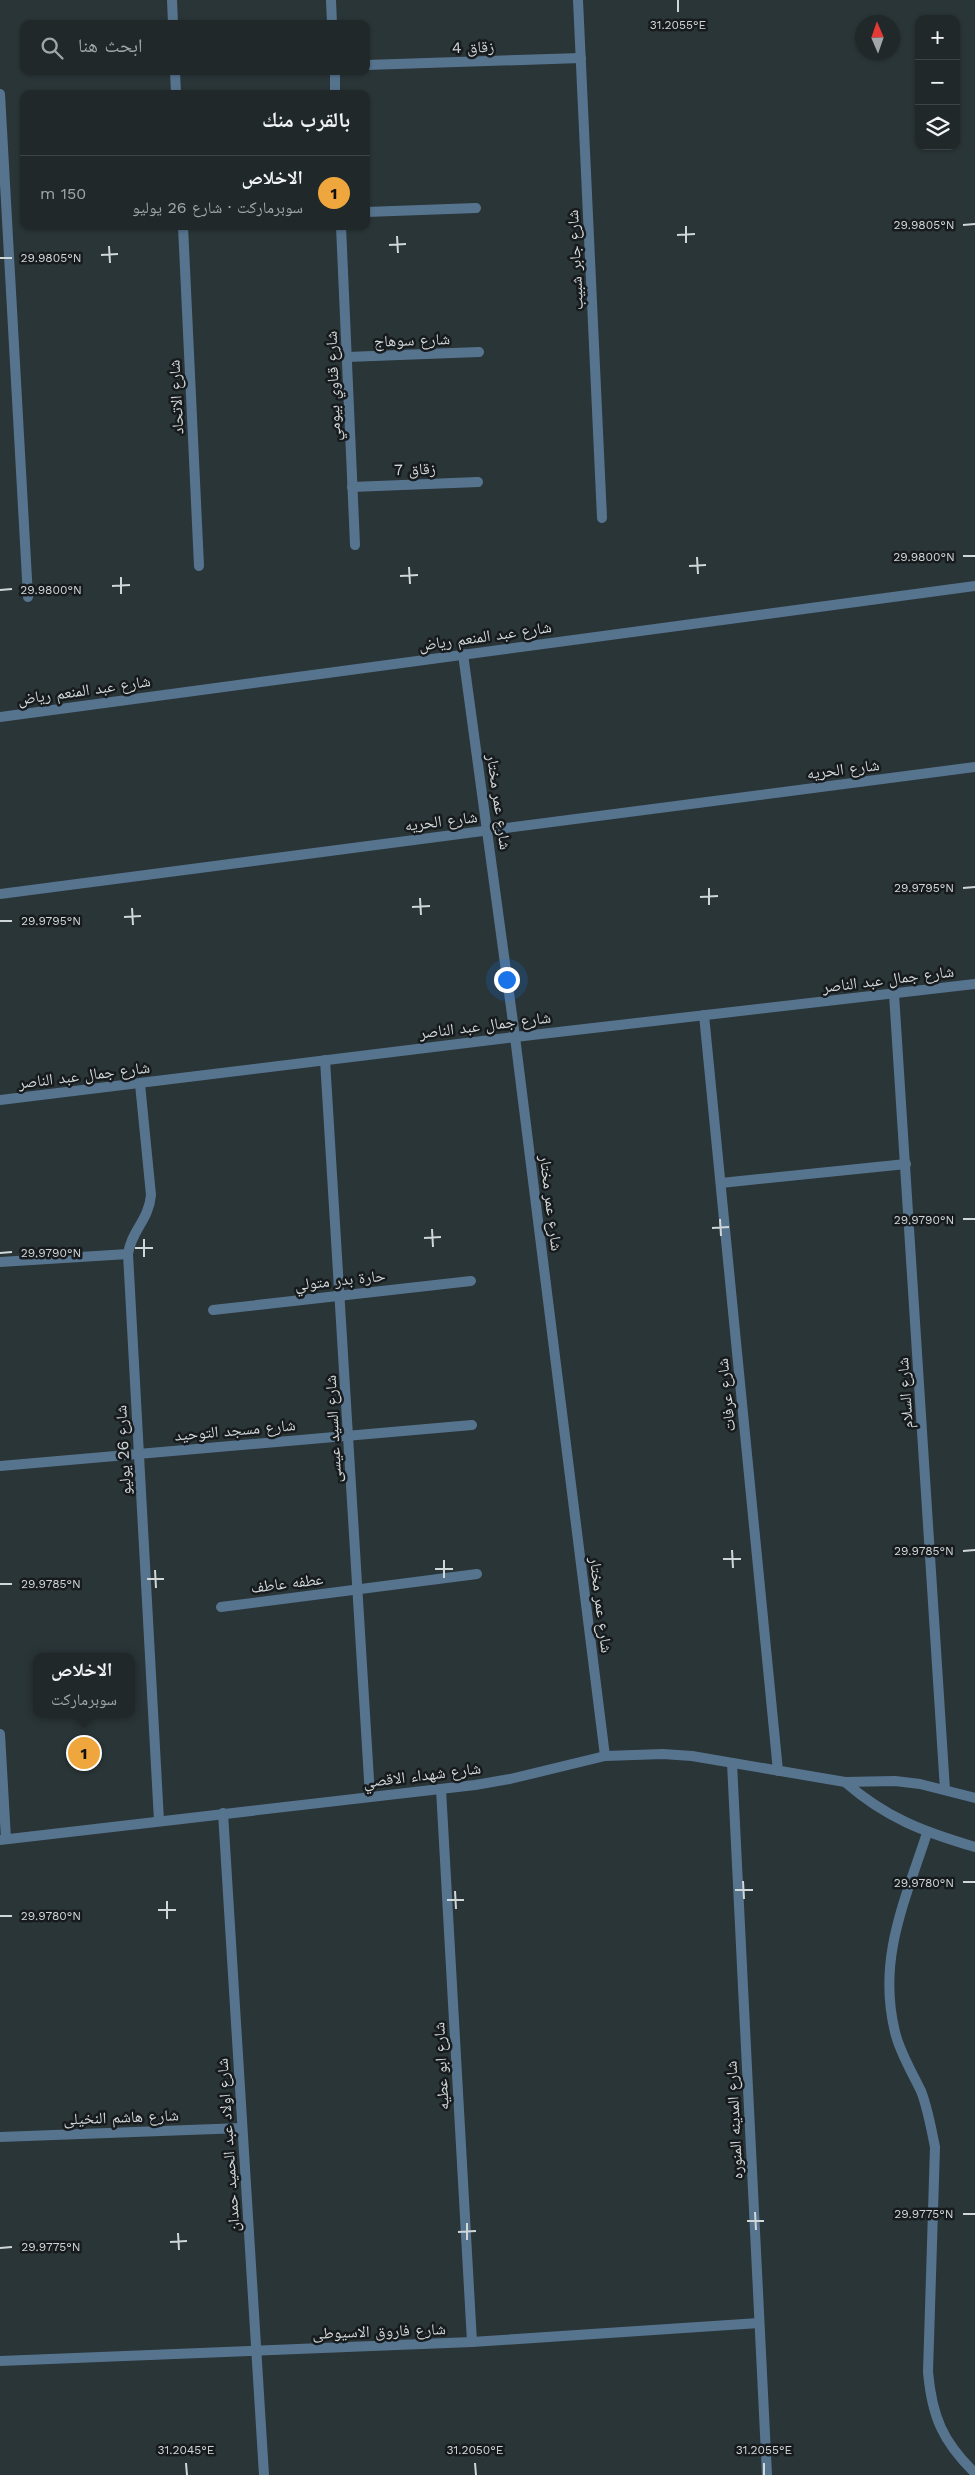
<!DOCTYPE html>
<html lang="ar">
<meta charset="utf-8">
<style>
body{margin:0;font-family:"Work Sans","Noto Naskh Arabic",sans-serif;background:#283032;color:#f1f3f6;direction:rtl}
.controls{position:absolute;right:15px;top:15px;display:grid;overflow:hidden;border-radius:10px;box-shadow:0 1px 4px #0004}
.controls button{width:45px;height:45px;display:grid;place-items:center;padding:0;border:0;border-bottom:1px solid #3d4447;background:#20282a;color:#f1f3f6;font:25px sans-serif}
.compass{position:absolute;left:855px;top:15px;width:45px;height:45px;border-radius:50%;background:#20282a;box-shadow:0 1px 4px #0004;rotate:358deg}
.you{position:absolute;left:506px;top:979px;width:18px;height:18px;margin:-12px;border:4px solid #fff;border-radius:50%;background:#1a73e8;box-shadow:0 0 0 8px #1a73e833}
.badge{display:grid;place-items:center;width:32px;height:32px;border-radius:50%;background:#efa73d;color:#111;font-size:16px;font-weight:700}
.pin{position:absolute;translate:-50% -50%;border:2px solid #fff;box-shadow:0 1px 5px #0006}
.popup{position:absolute;left:33px;top:1653px;width:102px;height:65px;box-sizing:border-box;display:grid;place-content:center;border-radius:10px;background:#20282a;filter:drop-shadow(0 1px 4px #0005);font-size:16px;white-space:nowrap;color:#a2a6a8}
.popup b{font-size:19px;color:#f1f3f6}
.popup::after{content:'';position:absolute;left:50%;top:100%;margin-left:-10px;border:10px solid transparent;border-top-color:#20282a}
.list{margin:0;padding:0;list-style:none}
h2{display:flex;justify-content:space-between;align-items:center;height:65px;margin:0;padding:0 20px;font-size:21px}
h2 small{font-size:16px;font-weight:400;color:#a2a6a8}
.list li{display:grid;grid-template-columns:32px 1fr auto;gap:15px;align-items:center;box-sizing:border-box;height:75px;padding:0 20px;border-top:1px solid #3d4447}
.list b{display:block;font-size:19px;white-space:nowrap}
.list p{margin:0;font-size:16px;white-space:nowrap;color:#a2a6a8}
.list em{font-size:16px;font-style:normal;color:#a2a6a8}
.icon{flex:none;width:28px;height:28px;fill:none;stroke:currentColor;stroke-width:2;stroke-linecap:round;stroke-linejoin:round}
.map{position:relative;flex:none;width:975px;height:2475px;overflow:hidden;direction:ltr}
.search{position:absolute;background:#20282a;box-shadow:0 1px 4px #0004;left:20px;top:20px;width:350px;height:55px;display:flex;align-items:center;gap:12px;box-sizing:border-box;padding:0 18px;border-radius:10px;color:#a2a6a8;font-size:19px}
.panel{position:absolute;background:#20282a;box-shadow:0 1px 4px #0004;left:20px;top:90px;width:350px;height:140px;border-radius:10px;direction:rtl}
.map>svg:first-child{display:block}
.lines{fill:none;stroke-linecap:round;stroke-linejoin:round}
.service{stroke:#57748f;stroke-width:10}
.minor{stroke:#57748f;stroke-width:10}
.ticks{fill:none;stroke:#d0d7d9;stroke-width:2}
.labels{text-anchor:middle;dominant-baseline:central;stroke-width:5;stroke-linejoin:round;paint-order:stroke}
.street-label{font-size:16px;fill:#d0d7d9;stroke:#171b1d}
.ticks-label{font-size:12px;text-anchor:middle;fill:#d0d7d9;stroke:#171b1d;stroke-width:5;stroke-linejoin:round;paint-order:stroke}
</style>
<div class="map">
<svg width="975" height="2475" viewBox="0 0 975 2475">
<rect width="100%" height="100%" fill="#2a3538"/>
<g class="lines">
<path class="service" d="M927,1833c-22,68 -50,126 -32,199 5,21 17,40 26,59 7,18 10,37 14,56l-7,225c4,45 15,70 47,101"/>
<g class="minor">
<polyline points="172,0 173,24"/>
<polyline points="331,0 332,24"/>
<polyline points="578,0 602,518"/>
<polyline points="366,65 581,58"/>
<polyline points="175,71 176,94"/>
<polyline points="335,71 335,94"/>
<polyline points="0,94 28,597"/>
<polyline points="366,212 476,208"/>
<polyline points="183,226 199,566"/>
<polyline points="341,226 355,545"/>
<polyline points="347,357 479,352"/>
<polyline points="352,487 478,482"/>
<polyline points="463,654 515,1037 605,1756"/>
<polyline points="0,717 975,586"/>
<polyline points="0,894 975,767"/>
<polyline points="894,994 945,1790"/>
<polyline points="704,1015 778,1771"/>
<polyline points="325,1060 370,1796"/>
<path d="M140,1084l11,111c-2,25 -20,36 -23,59l31,567"/>
<polyline points="0,1100 515,1037 975,984"/>
<polyline points="721,1183 906,1164"/>
<polyline points="0,1262 128,1254"/>
<polyline points="213,1310 471,1281"/>
<polyline points="0,1466 472,1425"/>
<polyline points="221,1607 477,1574"/>
<polyline points="0,1734 6,1839"/>
<polyline points="732,1763 767,2475"/>
<path d="M845,1782c41,36 79,50 130,65"/>
<polyline points="441,1789 472,2342"/>
<polyline points="223,1813 264,2475"/>
<polyline points="0,1840 475,1785 510,1779 605,1756 663,1754 692,1756 845,1782 895,1781 920,1784 975,1798"/>
<polyline points="0,2137 242,2128"/>
<polyline points="0,2361 472,2342 759,2323"/>
</g>
</g>
<path class="ticks" d="M678,0v12M963,225l12,-1M686,226v17M677,235l18,-1M397,236l1,17M389,245l17,-1M109,246l1,17M101,255l17,-1M0,258h12M963,556h12M697,557l1,17M689,566l17,-1M409,567l1,17M400,576l18,-1M121,577v17M112,586l18,-1M0,590l12,-1M709,888v17M963,888l12,-1M700,897l18,-1M420,898l1,17M412,907l18,-1M132,908l1,17M124,917l17,-1M0,921h12M720,1219l1,17M963,1219h12M712,1228l17,-1M432,1229l1,18M424,1238l17,-1M144,1239v18M135,1248h18M0,1253l12,-1M732,1550l1,18M963,1551l12,-1M723,1559h18M444,1560v18M435,1569h18M155,1570l1,18M147,1579h17M0,1584h12M743,1881l1,18M963,1882h12M735,1890h18M455,1891l1,18M447,1900h17M167,1901v18M158,1910h18M0,1916h12M755,2212l1,18M963,2214h12M747,2221h17M467,2223v17M458,2232l18,-1M178,2233l1,17M170,2242l17,-1M0,2248l12,-1M186,2463l1,12M475,2463l1,12M764,2463v12"/>
<g class="labels">
<g class="street-label">
<text transform="translate(473 47) rotate(-2)">زقاق 4</text>
<text transform="translate(575 260) rotate(-93)">شارع جابر شبيب</text>
<text transform="translate(412 340) rotate(-2)">شارع سوهاج</text>
<text transform="translate(333 386) rotate(-92)">شارع قناوي بيومي</text>
<text transform="translate(176 397) rotate(-93)">شارع الاتحاد</text>
<text transform="translate(415 469) rotate(-2)">زقاق 7</text>
<text transform="translate(485 636) rotate(-8)">شارع عبد المنعم رياض</text>
<text transform="translate(84 690) rotate(-8)">شارع عبد المنعم رياض</text>
<text transform="translate(843 769) rotate(-7)">شارع الحريه</text>
<text transform="translate(499 802) rotate(82)">شارع عمر مختار</text>
<text transform="translate(441 821) rotate(-7)">شارع الحريه</text>
<text transform="translate(888 979) rotate(-7)">شارع جمال عبد الناصر</text>
<text transform="translate(485 1025) rotate(-7)">شارع جمال عبد الناصر</text>
<text transform="translate(84 1075) rotate(-7)">شارع جمال عبد الناصر</text>
<text transform="translate(551 1203) rotate(83)">شارع عمر مختار</text>
<text transform="translate(340 1280) rotate(-6)">حارة بدر متولي</text>
<text transform="translate(905 1393) rotate(-94)">شارع السلام</text>
<text transform="translate(726 1395) rotate(-96)">شارع عرفات</text>
<text transform="translate(333 1429) rotate(-93)">شارع السيد عيسى</text>
<text transform="translate(235 1430) rotate(-5)">شارع مسجد التوحيد</text>
<text transform="translate(123 1450) rotate(-93)">شارع 26 يوليو</text>
<text transform="translate(287 1583) rotate(-7)">عطفه عاطف</text>
<text transform="translate(601 1605) rotate(83)">شارع عمر مختار</text>
<text transform="translate(422 1775) rotate(-7)">شارع شهداء الاقصي</text>
<text transform="translate(441 2066) rotate(-93)">شارع ابو عطيه</text>
<text transform="translate(121 2117) rotate(-2)">شارع هاشم النخيلى</text>
<text transform="translate(734 2120) rotate(-93)">شارع المدينه المنوره</text>
<text transform="translate(228 2145) rotate(-94)">شارع اولاد عبد الحميد حمدان</text>
<text transform="translate(379 2331) rotate(-2)">شارع فاروق الاسيوطى</text>
</g>
</g>
<g class="ticks-label">
<text x="678" y="29">31.2055°E</text>
<text x="924" y="229">29.9805°N</text>
<text x="51" y="262">29.9805°N</text>
<text x="924" y="561">29.9800°N</text>
<text x="51" y="594">29.9800°N</text>
<text x="924" y="892">29.9795°N</text>
<text x="51" y="925">29.9795°N</text>
<text x="924" y="1224">29.9790°N</text>
<text x="51" y="1257">29.9790°N</text>
<text x="924" y="1555">29.9785°N</text>
<text x="51" y="1588">29.9785°N</text>
<text x="924" y="1887">29.9780°N</text>
<text x="51" y="1920">29.9780°N</text>
<text x="924" y="2218">29.9775°N</text>
<text x="51" y="2251">29.9775°N</text>
<text x="186" y="2454">31.2045°E</text>
<text x="475" y="2454">31.2050°E</text>
<text x="764" y="2454">31.2055°E</text>
</g>
</svg>
<div class="controls">
<button>+</button>
<button>−</button>
<button><svg class="icon" aria-label="layers" viewBox="0 0 24 24"><path d="M12 4l9 5-9 5-9-5zM3 14l9 5 9-5"/></svg></button>
</div>
<svg class="compass" viewBox="-18 -18 36 36"><path d="M0-13l5 13h-10z" fill="#e53935"/><path d="M0 13l5-13h-10z" fill="#a2a6a8"/></svg>
<div class="you"></div>
<div class="pin badge" style="left:84px;top:1753px">1</div>
<div class="popup"><b>الاخلاص</b>سوبرماركت</div>
<div class="search"><svg class="icon" aria-label="search" viewBox="0 0 24 24"><circle cx="10" cy="10" r="6"/><path d="M15 15l6 6"/></svg>ابحث هنا</div>
<section class="panel">
<h2>بالقرب منك<small></small></h2>
<ul class="list">
<li><span class="badge">1</span><div><b>الاخلاص</b><p>سوبرماركت · شارع 26 يوليو</p></div><em>150 m</em></li>
</ul>
</section>
</div>
